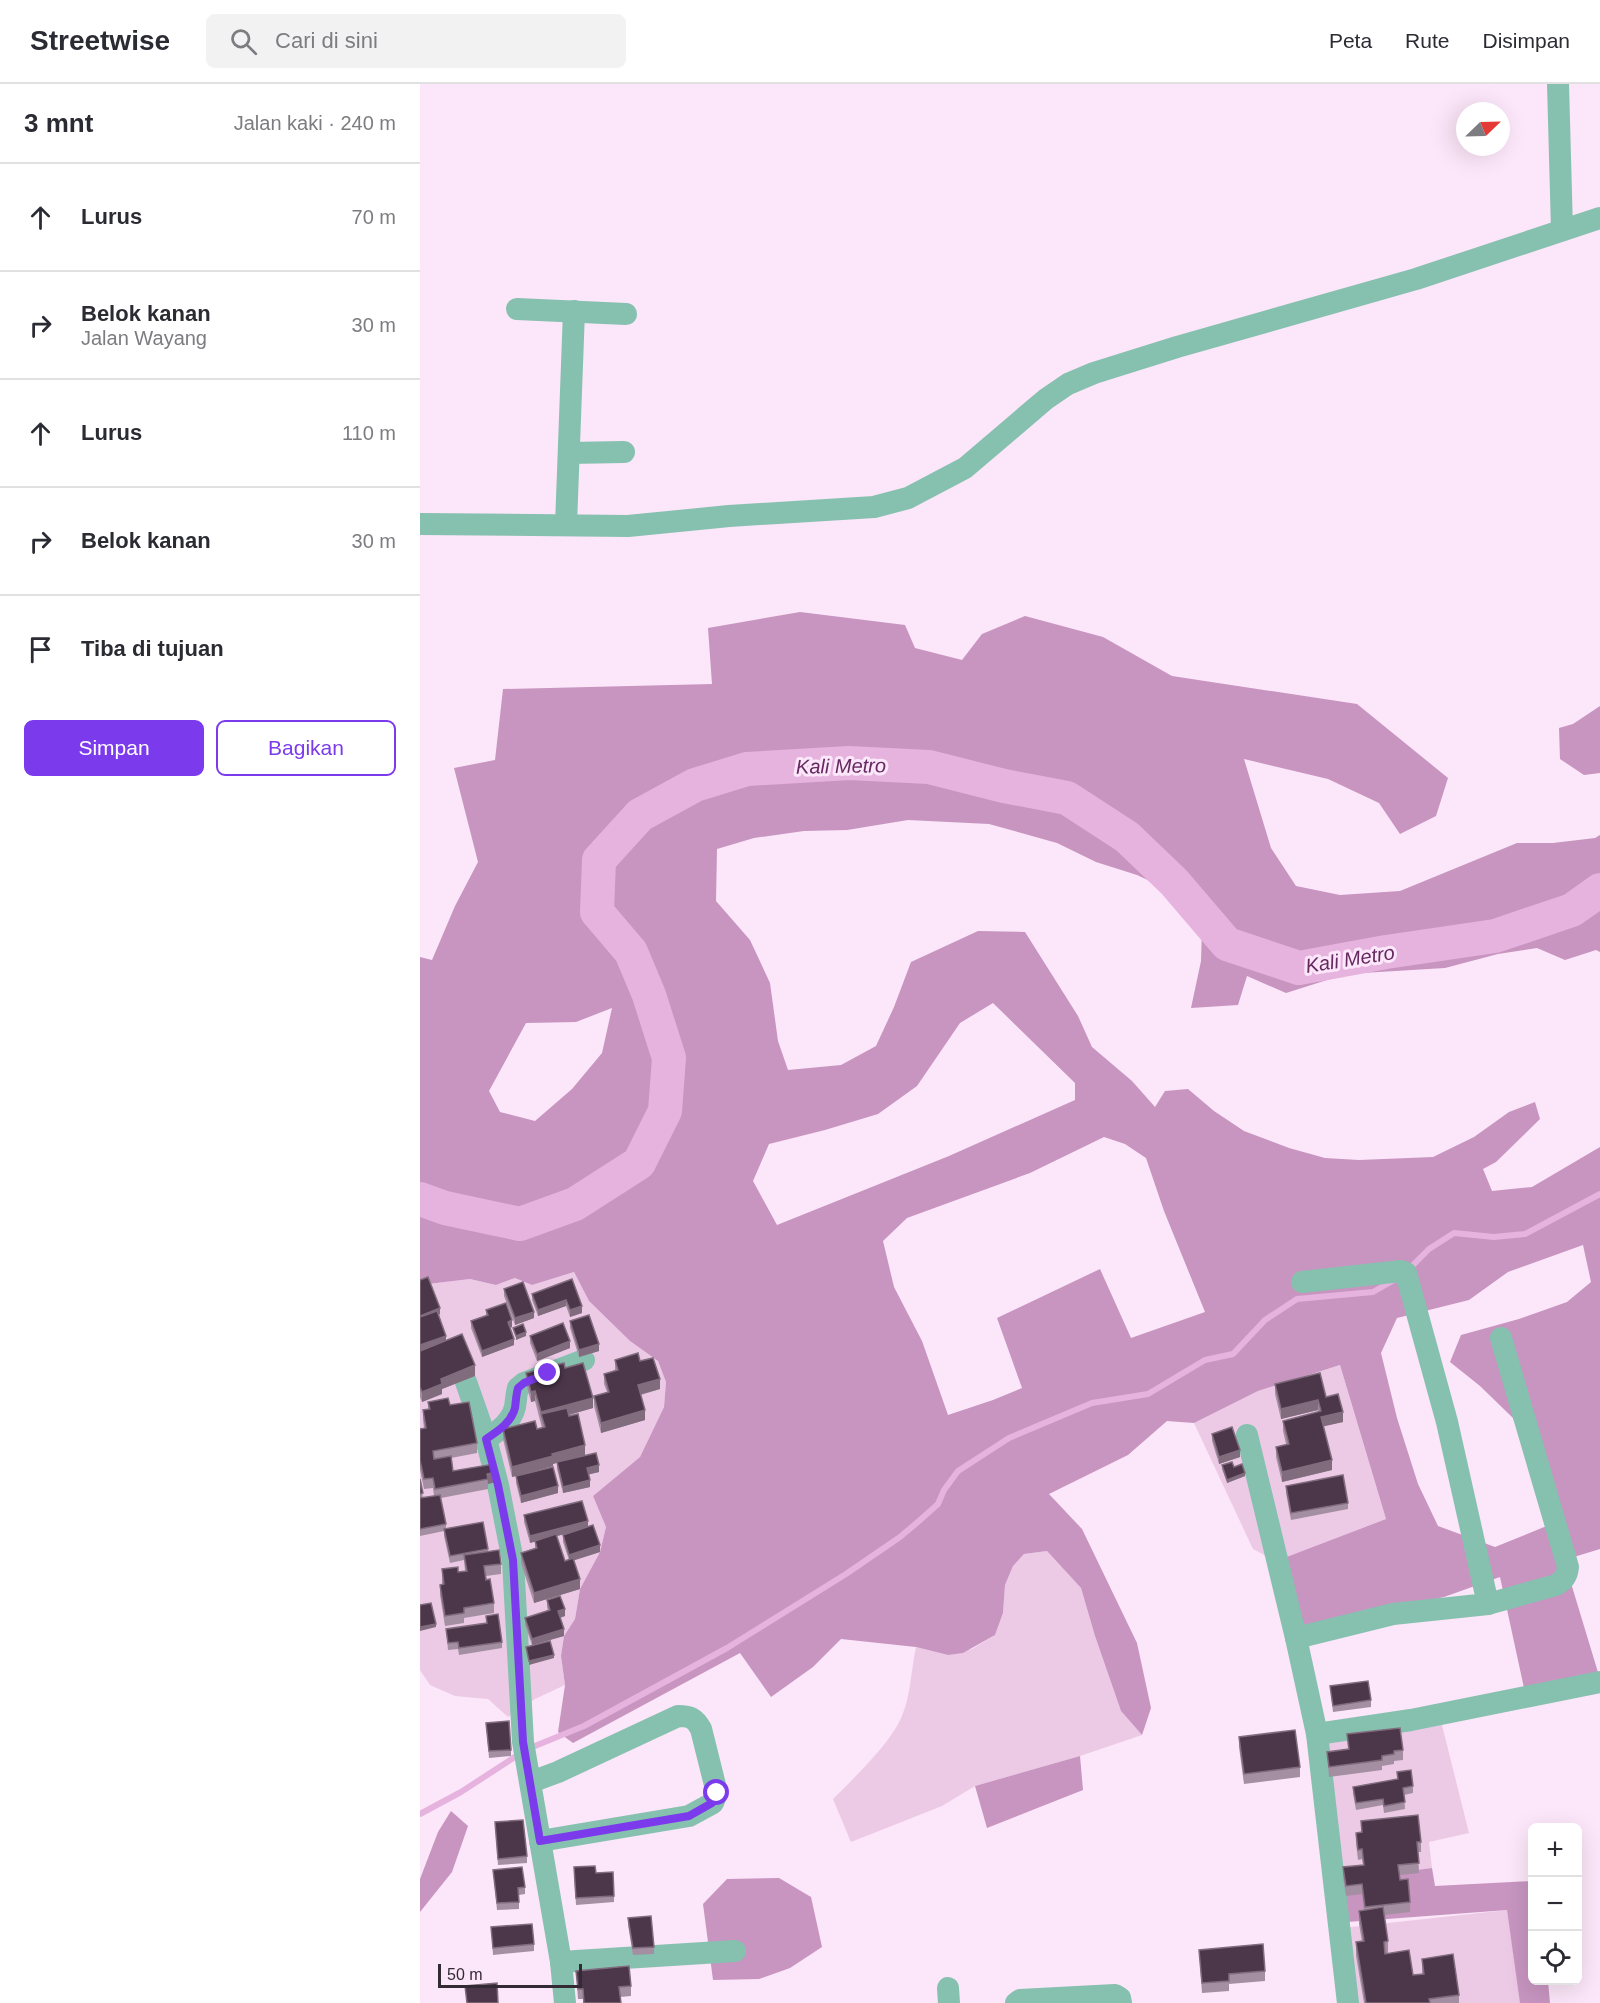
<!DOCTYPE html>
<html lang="id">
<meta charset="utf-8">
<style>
body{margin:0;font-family:Helvetica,sans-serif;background:#f2f2f3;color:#2b2b33}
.controls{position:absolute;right:18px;bottom:18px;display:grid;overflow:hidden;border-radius:9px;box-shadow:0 6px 24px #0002}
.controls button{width:54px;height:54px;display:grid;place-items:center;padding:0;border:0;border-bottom:2px solid #e1e1e2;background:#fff;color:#2b2b33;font:30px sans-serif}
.compass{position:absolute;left:1036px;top:18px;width:54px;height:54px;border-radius:50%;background:#fff;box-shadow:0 6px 24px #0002;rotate:67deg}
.scale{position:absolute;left:18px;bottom:15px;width:144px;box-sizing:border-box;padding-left:6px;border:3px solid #342a33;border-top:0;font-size:16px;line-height:21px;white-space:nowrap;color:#342a33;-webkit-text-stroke:4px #fce6f9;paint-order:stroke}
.stop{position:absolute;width:18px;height:18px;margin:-14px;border:4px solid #7c3aed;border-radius:50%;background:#fff}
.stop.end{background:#7c3aed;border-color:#fff;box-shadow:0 2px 6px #0008}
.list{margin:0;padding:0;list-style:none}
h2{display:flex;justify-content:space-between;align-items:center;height:78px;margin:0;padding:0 24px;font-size:26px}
h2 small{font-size:20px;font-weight:400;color:#7c7c81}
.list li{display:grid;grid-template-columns:39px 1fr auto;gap:18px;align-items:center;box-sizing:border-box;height:108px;padding:0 24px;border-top:2px solid #e1e1e2}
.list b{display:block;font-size:22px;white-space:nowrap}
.list p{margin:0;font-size:20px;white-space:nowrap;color:#7c7c81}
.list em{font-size:20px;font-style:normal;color:#7c7c81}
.actions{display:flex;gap:12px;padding:18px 24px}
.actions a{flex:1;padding:14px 0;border:2px solid #7c3aed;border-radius:9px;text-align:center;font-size:21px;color:#7c3aed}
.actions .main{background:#7c3aed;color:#fff}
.icon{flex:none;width:33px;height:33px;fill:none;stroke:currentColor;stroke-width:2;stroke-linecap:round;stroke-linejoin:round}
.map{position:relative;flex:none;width:1180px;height:1919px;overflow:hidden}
header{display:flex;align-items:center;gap:36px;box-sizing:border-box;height:84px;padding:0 30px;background:#fff;border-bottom:2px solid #e1e1e2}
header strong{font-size:28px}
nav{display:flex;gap:33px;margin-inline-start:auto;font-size:21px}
.search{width:420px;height:54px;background:#f2f2f3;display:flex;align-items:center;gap:15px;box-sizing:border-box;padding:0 21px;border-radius:9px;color:#7c7c81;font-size:22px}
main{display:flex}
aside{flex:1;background:#fff}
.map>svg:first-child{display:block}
.green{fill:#eccae6}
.forest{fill:#c795c0;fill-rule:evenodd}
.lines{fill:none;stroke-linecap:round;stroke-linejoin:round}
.stream{stroke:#e6b3df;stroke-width:6}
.river{stroke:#e6b3df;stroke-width:34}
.minor{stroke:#86c0af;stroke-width:22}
.wall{fill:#a48ea2;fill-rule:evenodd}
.shaded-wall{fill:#816c7e}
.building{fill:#4c374a;stroke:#816c7e;stroke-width:1.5}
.route{stroke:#7c3aed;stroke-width:8}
.labels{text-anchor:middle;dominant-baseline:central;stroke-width:6;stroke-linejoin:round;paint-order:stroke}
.water-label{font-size:20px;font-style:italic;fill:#652960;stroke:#fce6f9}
</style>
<header>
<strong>Streetwise</strong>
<div class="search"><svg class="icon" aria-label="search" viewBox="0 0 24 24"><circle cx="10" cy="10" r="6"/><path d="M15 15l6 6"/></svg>Cari di sini</div>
<nav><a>Peta</a><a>Rute</a><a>Disimpan</a></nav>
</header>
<main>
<aside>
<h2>3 mnt<small>Jalan kaki · 240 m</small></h2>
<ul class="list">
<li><svg class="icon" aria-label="ahead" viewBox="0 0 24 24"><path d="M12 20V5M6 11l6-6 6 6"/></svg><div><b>Lurus</b></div><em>70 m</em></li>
<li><svg class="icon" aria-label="right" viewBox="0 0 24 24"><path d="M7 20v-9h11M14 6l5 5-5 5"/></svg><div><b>Belok kanan</b><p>Jalan Wayang</p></div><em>30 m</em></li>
<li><svg class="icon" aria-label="ahead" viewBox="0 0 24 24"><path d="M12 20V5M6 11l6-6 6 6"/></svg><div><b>Lurus</b></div><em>110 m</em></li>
<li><svg class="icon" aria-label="right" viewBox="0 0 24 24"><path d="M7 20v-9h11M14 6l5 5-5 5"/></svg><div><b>Belok kanan</b></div><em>30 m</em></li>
<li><svg class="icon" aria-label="arrive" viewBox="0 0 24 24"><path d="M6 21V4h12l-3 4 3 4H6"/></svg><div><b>Tiba di tujuan</b></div></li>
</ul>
<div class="actions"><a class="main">Simpan</a><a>Bagikan</a></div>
</aside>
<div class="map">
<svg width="1180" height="1919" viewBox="0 0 1180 1919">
<rect width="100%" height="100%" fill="#fce6f9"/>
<g class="green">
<polygon points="154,1188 169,1217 210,1257 238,1277 246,1298 244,1323 220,1373 173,1412 186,1443 180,1468 160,1505 155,1535 144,1552 141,1572 145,1601 115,1615 88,1633 68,1615 35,1612 10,1601 0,1586 0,1203 8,1200 50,1195 76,1201 95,1194 112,1201"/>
<polygon points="920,1281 966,1435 856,1477 833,1465 774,1339 838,1307"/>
<path d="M627,1467l34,37 14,48 26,75 21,24 -62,21 -105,30 -33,20 -91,36 -18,-43c22,-22 57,-55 69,-83 9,-22 9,-46 14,-69l32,8 24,-6 23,-14 8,-22 2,-28 8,-19 11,-12z"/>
<polygon points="1019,1629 1049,1749 1009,1758 1012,1784 908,1797 889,1655"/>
<polygon points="1087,1826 1101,1919 928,1919 913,1845"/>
</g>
<g class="forest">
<path d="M380,528l105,13 10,23 47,12 20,-26 43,-18 78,21 69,39 185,28 91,74 -12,38 -36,18 -21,-31 -51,-24 -84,-20 27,89 25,38 44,9 60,-4 117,-48h36l42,-5 5,-3v117l-4,-2 -31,10 -28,-12 -39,6 -53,14 -99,6 -60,19 -39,-17 -9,29 -47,3 10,-47 1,-33 -18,-31 -47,-22 -41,-13 -39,-19 -68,-19 -81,-4 -61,10 -43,1 -50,7 -37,11 -1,52 34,39 20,43 8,58 10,29 53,-5 35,-19 18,-39 17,-45 67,-31 47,1 53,84 14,31 40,34 23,26 10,-16 23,-2 26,22 30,20 45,17 36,10 34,2 74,-3 41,-20 35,-25 26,-10 5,17 -44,43 -13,7 9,22 40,-4 68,-40v402l-36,11 36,119 -73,23 -27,-125 -56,20 -156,35 -12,-71 110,-42 -46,-154 -82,26 -64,32 -27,-2 -39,34 -79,39 33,35 55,114 14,65 -9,27 -21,-24 -26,-75 -14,-48 -34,-37 -23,3 -11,12 -8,19 -2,28 -8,22 -32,18 -15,2 -32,-8 -75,-8 -28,28 -42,30 -31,-44 -167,90 -15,-11 7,-47 -4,-29 3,-20 11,-17 5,-30 20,-37 6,-25 -13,-31 47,-39 24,-50 2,-25 -8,-21 -28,-20 -41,-40 -15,-29 -42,13 -17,-7 -19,7 -26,-6 -42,5 -8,3v-330l12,3 23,-54 23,-44 -24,-94 41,-8 8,-71 209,-5 -4,-56zM573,919l82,80v17l-126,56 -172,69 -24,-44 16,-37 56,-14 53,-16 39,-28 43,-63zM192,924l-10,45 -30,36 -37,32 -35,-9 -11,-21 37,-68 50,-1zM684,1053l21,7 21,14 18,53 41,101 -74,26 -31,-69 -103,49 25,70 -29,12 -45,15 -26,-74 -28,-54 -11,-46 24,-23 123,-45zM1163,1161l8,37 -24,20 -48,17 -58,16 -11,27 30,24 33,32 41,105 -59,24 -57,-21 -20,-42 -21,-66 -16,-65 16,-35 72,-18 39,-28z"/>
<polygon points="1180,622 1180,689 1164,691 1140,675 1139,644 1153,640"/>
<polygon points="660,1672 663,1706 567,1744 555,1702"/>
<polygon points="31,1727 48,1742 32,1788 0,1828 0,1795 18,1748"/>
<polygon points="1012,1784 1015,1802 1112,1797 1112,1896 1128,1897 1130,1919 1100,1919 1087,1826 914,1839 908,1797"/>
<polygon points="359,1794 391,1813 402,1863 370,1884 339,1895 293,1896 283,1820 307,1795"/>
</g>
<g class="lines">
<g class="stream">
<polyline points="988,1186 1009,1165 1034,1149 1074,1153 1105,1150 1180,1110"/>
<polyline points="110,1664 164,1642 307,1564 426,1490 480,1453 499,1437 518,1420 524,1406 538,1387 589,1354 672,1319 728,1310 785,1276 813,1270 845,1236 877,1215 953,1208 974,1196"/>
<polyline points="0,1730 41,1708 101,1669"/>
</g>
<polyline class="river" points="0,1115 25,1124 100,1140 155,1120 219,1079 245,1027 249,974 229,911 211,868 177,828 179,776 220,731 275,701 327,685 429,679 509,683 584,702 647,714 707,753 754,798 807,860 879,884 966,868 1075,852 1152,826 1180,806"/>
<g class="minor">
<polyline points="1138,0 1142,146"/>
<polyline points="97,225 206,230"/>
<polyline points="149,369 204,368"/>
<polyline points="0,440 208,442 309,432 454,423 488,414 545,384 626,315 648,300 674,289 757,263 996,195 1180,134"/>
<polyline points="146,441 154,227"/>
<polyline points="46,1298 66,1355 78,1401 93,1477 103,1658 141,1878 145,1919"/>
<polyline points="827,1351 876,1554 897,1650 928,1919"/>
<path d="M66,1355c12,-8 25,-16 29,-32 1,-6 1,-12 3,-19l6,-5 60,-23"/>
<path d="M1068,1520l68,-19c8,-5 11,-9 12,-18l-67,-229"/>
<polyline points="876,1554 973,1530 1068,1520 1027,1338 986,1189 981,1187 882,1198"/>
<polyline points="897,1650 991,1636 1180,1598"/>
<path d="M111,1698l27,-10 120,-56c12,0 17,2 23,13l16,64 -4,10 -24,13 -149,25"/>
<polyline points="141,1878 315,1867"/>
<polyline points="528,1904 529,1919"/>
<polyline points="596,1919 600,1916 695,1911 700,1914 701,1919"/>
</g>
</g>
<g class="wall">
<polygon points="152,1195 162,1229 150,1233 146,1222 118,1232 112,1216 112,1210"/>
<polygon points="0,1196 20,1230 19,1231 26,1257 55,1292 22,1305 22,1310 2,1318 0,1313"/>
<polygon points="84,1205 114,1234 95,1241 84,1212"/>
<polygon points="66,1226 92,1243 90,1244 94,1261 62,1273 51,1244 51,1237 66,1232"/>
<polygon points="150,1237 179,1267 159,1273 150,1244"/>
<polygon points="110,1252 150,1264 117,1277 110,1259"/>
<polygon points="195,1276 220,1277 240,1305 221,1311 225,1336 181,1349 174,1322 174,1312 187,1308 184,1300 184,1290 195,1286"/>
<polygon points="145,1284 173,1324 149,1331 165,1371 141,1378 179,1388 168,1390 170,1403 143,1409 137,1385 137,1378 133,1380 133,1382 92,1393 83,1355 83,1345 117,1345 122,1344 115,1317 111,1318 106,1299 106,1289"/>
<polygon points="855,1300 906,1313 923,1338 903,1342 912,1386 862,1398 856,1373 856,1363 866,1360 863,1347 863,1337 898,1328 898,1326 861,1335 855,1310"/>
<polygon points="8,1318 30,1321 57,1359 57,1369 31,1374 33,1387 74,1380 76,1398 68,1400 68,1405 21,1414 26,1440 26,1445 68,1465 68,1468 81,1480 81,1490 66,1492 74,1519 74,1529 44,1534 44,1539 25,1542 20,1511 20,1501 22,1501 22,1485 38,1488 45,1487 44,1476 30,1479 24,1452 24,1447 0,1452 0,1395 3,1414 14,1412 13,1404 4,1405 0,1386 0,1345 4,1344 3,1336 3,1326 8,1325"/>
<polygon points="792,1350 820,1373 799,1380 792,1357"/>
<polygon points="802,1381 814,1383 825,1392 807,1399 802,1385"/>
<polygon points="96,1392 138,1409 101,1419 96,1399"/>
<polygon points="866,1402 928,1419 928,1425 871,1436 866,1409"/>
<path d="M104,1431l64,12 12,25 -26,8 6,29 -46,14 -13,-40v-10l14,-5v-7l-5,2 -6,-21zM148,1449l-5,2v7l6,18 -4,1 -8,-25z"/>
<polygon points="127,1516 145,1532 140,1534 144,1552 112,1561 105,1541 105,1534 128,1527 127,1523"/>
<polygon points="66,1532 82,1558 82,1564 39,1571 38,1565 28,1566 26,1545 66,1539"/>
<polygon points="910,1602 951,1616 951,1623 913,1628"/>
<polygon points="66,1639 91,1666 91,1672 69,1674"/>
<polygon points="927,1650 983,1666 983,1676 974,1677 974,1680 962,1682 962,1686 909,1693 907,1668 928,1665"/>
<polygon points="819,1653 880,1683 880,1693 824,1700 819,1663"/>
<polygon points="977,1688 993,1702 993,1709 984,1711 985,1725 964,1729 963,1721 936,1726 933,1709 933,1703 977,1695"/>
<polygon points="941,1737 1001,1758 1001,1768 998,1768 999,1789 980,1791 980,1796 990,1818 990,1828 964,1831 968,1857 968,1869 993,1891 1002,1890 1002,1875 1039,1911 1039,1919 944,1919 936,1872 936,1858 942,1858 939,1840 939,1827 944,1826 942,1810 926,1812 923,1793 923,1783 943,1781 942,1775 938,1776 936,1759 936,1749 941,1748"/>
<polygon points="75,1738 107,1772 107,1779 78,1781"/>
<polygon points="73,1786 105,1803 105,1810 99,1811 99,1825 77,1826"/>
<polygon points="176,1789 194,1812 194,1818 156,1821 154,1790"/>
<polygon points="208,1834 234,1863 234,1870 213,1871 208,1841"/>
<polygon points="71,1843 114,1860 114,1867 73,1871"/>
<polygon points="779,1866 845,1887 845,1897 809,1900 809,1907 782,1909"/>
<polygon points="156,1887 211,1902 211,1912 200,1913 201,1919 163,1919 163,1915 158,1915"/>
</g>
<g class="shaded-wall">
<polygon points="146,1216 146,1222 118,1232 118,1226"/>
<polygon points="162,1222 162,1229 150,1233 150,1226"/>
<polygon points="20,1224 20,1230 0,1238 0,1232"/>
<polygon points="114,1228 114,1234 95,1241 95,1234"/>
<polygon points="92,1236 92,1243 88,1245 88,1238"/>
<polygon points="106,1248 106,1252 96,1256 96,1252"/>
<polygon points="26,1252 26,1259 0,1268 0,1261"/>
<polygon points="94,1255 94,1261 62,1273 62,1267"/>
<polygon points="150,1257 150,1264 117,1277 117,1270"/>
<polygon points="179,1260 179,1267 159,1273 159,1266"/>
<polygon points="55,1281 55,1292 22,1305 22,1310 2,1318 2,1308 21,1295"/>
<polygon points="240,1295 240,1305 218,1311 218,1301"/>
<polygon points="115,1307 115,1317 111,1318 111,1308"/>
<polygon points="173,1314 173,1324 123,1338 121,1330 121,1338 121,1328"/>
<polygon points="898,1316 898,1326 861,1335 861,1325"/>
<polygon points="225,1326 225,1336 181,1349 181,1339"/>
<polygon points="923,1328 923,1338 901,1343 901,1333"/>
<polygon points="165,1361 165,1371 133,1380 133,1382 92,1393 92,1383 132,1370"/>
<polygon points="820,1366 820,1373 799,1380 799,1373"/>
<polygon points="912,1376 912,1386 862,1398 862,1388"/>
<polygon points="179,1381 179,1388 167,1391 167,1384"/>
<polygon points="76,1388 76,1398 68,1400 67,1390"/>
<polygon points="825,1389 825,1392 807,1399 807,1396"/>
<polygon points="170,1396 170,1403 143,1409 143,1403"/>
<polygon points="138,1402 138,1409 101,1419 101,1412"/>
<polygon points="168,1437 168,1444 110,1459 110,1452"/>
<polygon points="180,1461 180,1468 149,1478 149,1471"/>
<polygon points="160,1495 160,1505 114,1519 114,1509"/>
<polygon points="145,1525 145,1532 138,1534 138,1527"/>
<polygon points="16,1540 16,1543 0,1547 0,1543"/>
<polygon points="144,1545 144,1552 112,1561 112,1555"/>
<polygon points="134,1571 134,1574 109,1581 109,1577"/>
</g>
<g class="building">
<polygon points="8,1193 20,1224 0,1232 0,1196"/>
<polygon points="152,1195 162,1222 150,1226 146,1216 118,1226 112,1210"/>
<polygon points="103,1198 114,1228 95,1234 84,1205"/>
<polygon points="86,1219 92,1236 88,1238 94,1255 62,1267 51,1237 68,1231 66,1226"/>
<polygon points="17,1227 26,1252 0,1261 0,1233"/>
<polygon points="169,1231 179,1260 159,1266 150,1237"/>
<polygon points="143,1239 150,1257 117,1270 110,1252"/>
<polygon points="103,1240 106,1248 96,1252 93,1244"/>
<polygon points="42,1250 55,1281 21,1295 22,1300 2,1308 0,1303 0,1267"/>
<polygon points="218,1269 220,1277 233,1274 240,1295 218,1301 225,1326 181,1339 174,1312 189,1308 184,1290 198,1286 195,1276"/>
<polygon points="144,1279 145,1284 163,1279 173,1314 121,1328 115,1307 111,1308 106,1289"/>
<polygon points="900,1289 906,1313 918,1310 923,1328 901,1333 912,1376 862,1388 856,1363 869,1360 863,1337 901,1327 898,1316 861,1325 855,1300"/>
<polygon points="28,1314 30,1321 49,1318 57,1359 13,1367 14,1375 31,1372 33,1387 74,1380 76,1388 67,1390 68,1395 15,1405 13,1394 4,1395 0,1376 0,1345 6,1344 3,1326 10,1325 8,1318"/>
<polygon points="147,1324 149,1332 158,1330 165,1361 132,1370 133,1372 92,1383 83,1345 115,1337 117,1345 125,1343 121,1330"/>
<polygon points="812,1343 820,1366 799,1373 792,1350"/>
<polygon points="176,1369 179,1381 167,1384 170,1396 143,1403 137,1378"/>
<polygon points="812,1378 814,1383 822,1380 825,1389 807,1396 802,1381"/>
<polygon points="133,1383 138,1402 101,1412 96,1392"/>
<polygon points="923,1391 928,1419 871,1429 866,1402"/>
<polygon points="0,1395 3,1409 0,1410"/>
<polygon points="20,1411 26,1440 0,1445 0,1414"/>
<polygon points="162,1417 168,1437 110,1452 104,1431"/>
<polygon points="63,1438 68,1465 30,1472 24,1445"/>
<polygon points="173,1441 180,1461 149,1471 143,1451"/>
<polygon points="136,1450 145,1477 153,1474 160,1495 114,1509 101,1469 117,1464 115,1457"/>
<polygon points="79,1466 81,1480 64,1482 66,1496 70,1495 74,1519 44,1524 44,1529 25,1532 20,1501 24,1500 22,1485 38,1483 38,1488 47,1487 44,1471"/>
<polygon points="140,1512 145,1525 138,1527 144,1545 112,1555 105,1534 130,1526 127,1516"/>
<polygon points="11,1519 16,1540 0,1543 0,1521"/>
<polygon points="78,1530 82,1558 39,1564 38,1558 28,1559 26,1545 67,1539 66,1532"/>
<polygon points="130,1557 134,1571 109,1577 106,1563"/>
<polygon points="948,1597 951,1616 913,1622 910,1602"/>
<polygon points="89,1637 91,1666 69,1667 66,1639"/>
<polygon points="980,1644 983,1666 974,1667 974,1670 962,1672 962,1676 909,1683 907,1668 929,1665 927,1650"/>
<polygon points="875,1646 880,1683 824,1690 819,1653"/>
<polygon points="991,1686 993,1702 983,1704 985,1718 964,1722 963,1715 936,1719 933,1703 978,1695 977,1688"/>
<polygon points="998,1731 1001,1758 997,1758 999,1779 978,1781 980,1796 988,1795 990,1818 945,1823 942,1800 926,1802 923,1783 944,1781 942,1765 938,1766 936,1749 942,1748 941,1737"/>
<polygon points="103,1736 107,1772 78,1775 75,1738"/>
<polygon points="175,1782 176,1789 193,1788 194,1812 156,1814 154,1783"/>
<polygon points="102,1783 105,1803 98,1804 99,1818 77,1819 73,1786"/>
<polygon points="963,1823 968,1857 964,1858 965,1870 989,1866 993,1891 1004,1890 1002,1875 1033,1870 1039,1911 1009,1915 1010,1919 946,1919 936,1858 944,1857 939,1827"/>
<polygon points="231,1832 234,1863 213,1864 208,1834"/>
<polygon points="112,1840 114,1860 73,1864 71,1843"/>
<polygon points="843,1860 845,1887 809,1890 809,1897 782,1899 779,1866"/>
<polygon points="209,1882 211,1902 199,1903 201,1919 164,1919 163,1905 158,1905 156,1887"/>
<polygon points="77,1899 78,1919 47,1919 45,1902"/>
</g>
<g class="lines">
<path class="route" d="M128,1289l-24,10 -6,5c-2,7 -2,13 -3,20 -4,15 -17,23 -29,31l12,46 15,75 10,182 17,99 149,-25 23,-13 5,-10"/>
</g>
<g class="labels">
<g class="water-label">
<text transform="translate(421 682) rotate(-1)">Kali Metro</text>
<text transform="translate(930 875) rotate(-9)">Kali Metro</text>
</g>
</g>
</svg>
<div class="controls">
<button>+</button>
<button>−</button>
<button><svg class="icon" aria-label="locate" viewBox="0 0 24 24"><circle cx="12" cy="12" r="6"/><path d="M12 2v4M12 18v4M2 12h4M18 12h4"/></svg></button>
</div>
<svg class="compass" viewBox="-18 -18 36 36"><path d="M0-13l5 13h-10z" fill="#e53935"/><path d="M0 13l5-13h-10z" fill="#7c7c81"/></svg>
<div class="scale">50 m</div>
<div class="stop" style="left:297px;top:1709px"></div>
<div class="stop end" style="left:128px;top:1289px"></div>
</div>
</main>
